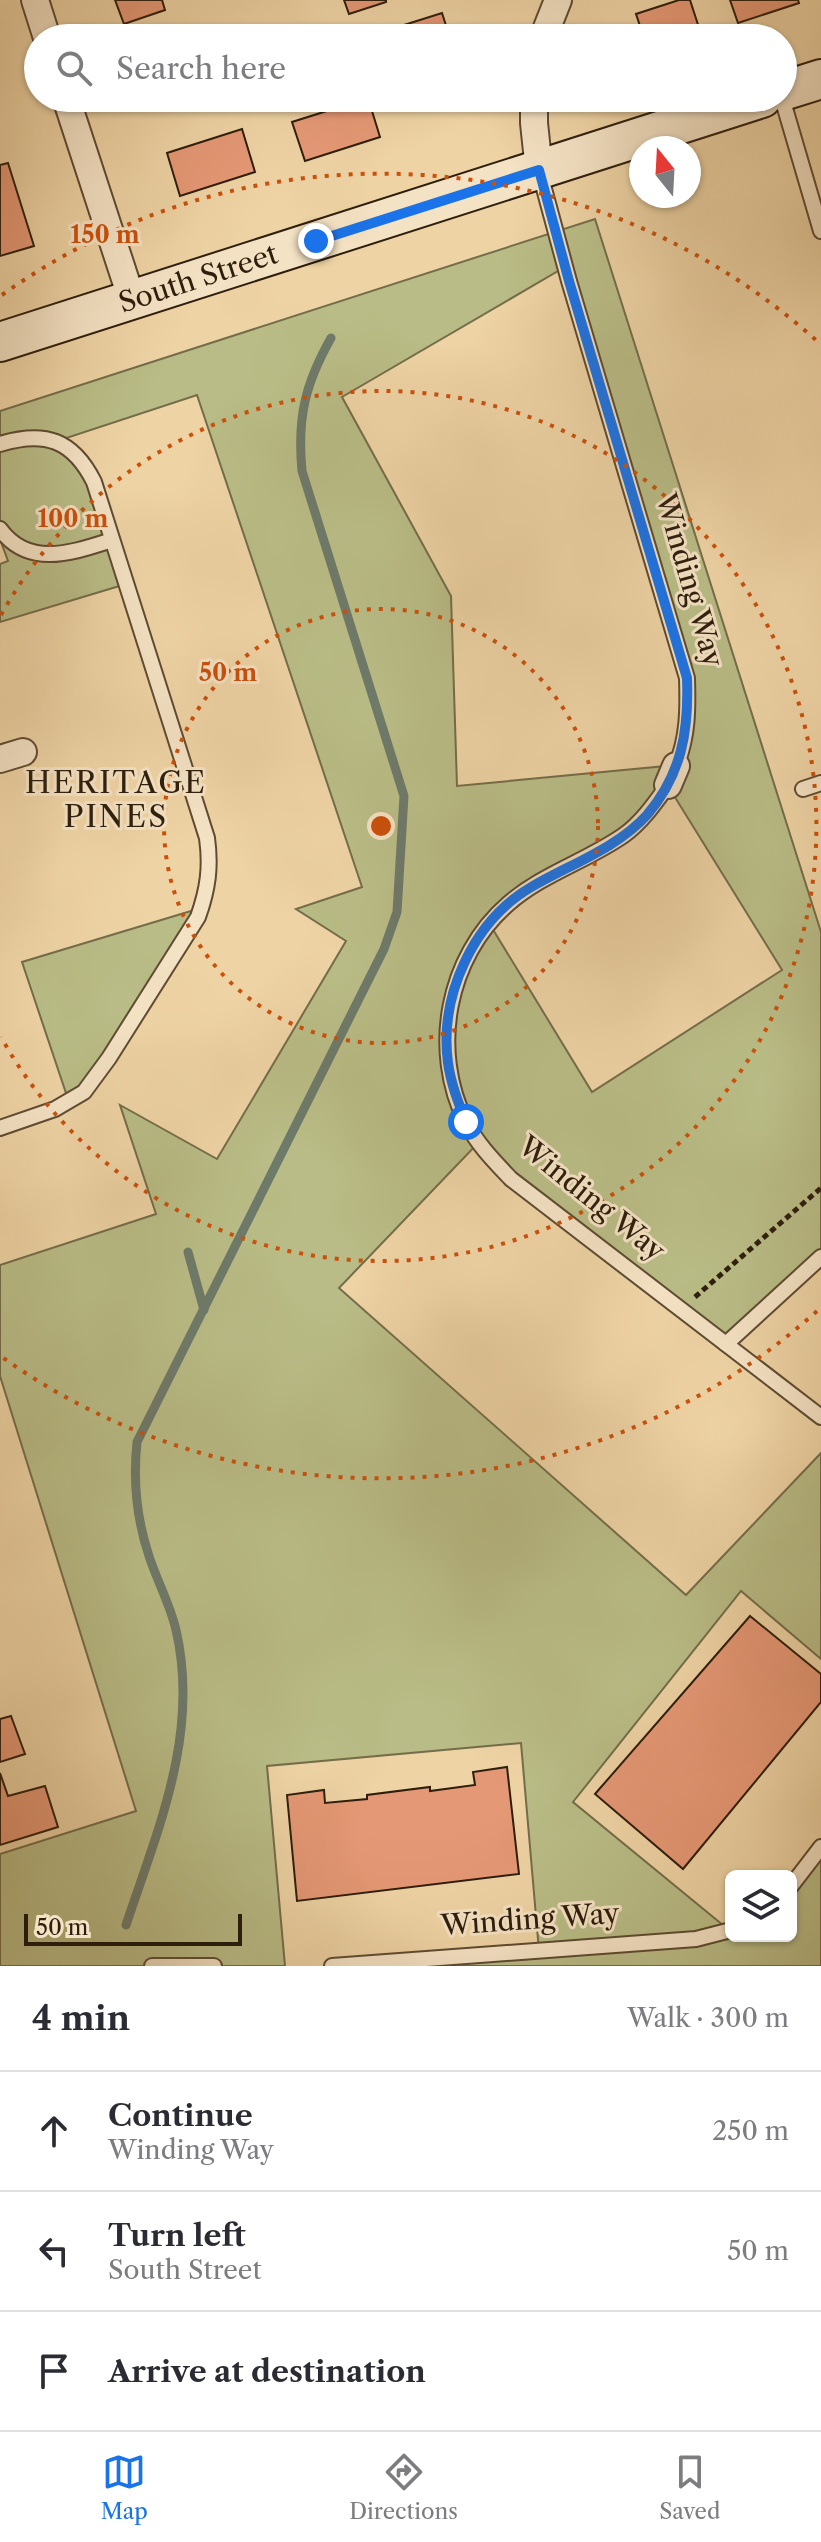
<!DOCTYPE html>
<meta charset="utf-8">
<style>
body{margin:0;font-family:"Libre Caslon Text",serif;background:#f2f2f3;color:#2b2b33}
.controls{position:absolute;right:24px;bottom:24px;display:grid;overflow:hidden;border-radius:12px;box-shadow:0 2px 6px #0004}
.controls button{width:72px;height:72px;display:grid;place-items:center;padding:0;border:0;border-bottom:2px solid #e1e1e2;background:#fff;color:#2b2b33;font:40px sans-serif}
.compass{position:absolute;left:629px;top:136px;width:72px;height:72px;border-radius:50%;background:#fff;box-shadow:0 2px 6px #0004;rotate:342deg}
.scale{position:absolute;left:24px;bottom:20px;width:218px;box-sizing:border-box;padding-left:8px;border:4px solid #2e1e0c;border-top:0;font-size:22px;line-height:28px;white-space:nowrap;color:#2e1e0c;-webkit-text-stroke:6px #f4e2c4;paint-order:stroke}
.stop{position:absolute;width:24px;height:24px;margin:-18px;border:6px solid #1a73e8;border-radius:50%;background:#fff}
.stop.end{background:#1a73e8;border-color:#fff;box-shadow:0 2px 8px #0008}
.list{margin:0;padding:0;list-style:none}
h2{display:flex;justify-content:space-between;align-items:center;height:104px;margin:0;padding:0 32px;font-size:34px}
h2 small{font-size:26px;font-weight:400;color:#7c7c81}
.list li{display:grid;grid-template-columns:52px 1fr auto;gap:24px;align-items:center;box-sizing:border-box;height:120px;padding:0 32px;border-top:2px solid #e1e1e2}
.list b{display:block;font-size:30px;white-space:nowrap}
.list p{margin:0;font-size:26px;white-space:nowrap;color:#7c7c81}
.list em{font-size:26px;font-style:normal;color:#7c7c81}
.icon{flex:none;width:44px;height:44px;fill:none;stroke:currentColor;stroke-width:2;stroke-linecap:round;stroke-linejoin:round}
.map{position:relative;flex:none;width:821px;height:1966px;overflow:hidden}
.search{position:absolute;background:#fff;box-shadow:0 2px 6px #0004;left:24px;right:24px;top:24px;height:88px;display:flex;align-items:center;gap:20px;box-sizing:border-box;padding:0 28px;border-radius:44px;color:#7c7c81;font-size:30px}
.sheet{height:464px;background:#fff}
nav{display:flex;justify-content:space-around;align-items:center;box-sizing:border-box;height:112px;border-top:2px solid #e1e1e2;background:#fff;font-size:22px;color:#7c7c81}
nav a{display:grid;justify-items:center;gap:4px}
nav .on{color:#1a73e8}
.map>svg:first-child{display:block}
.green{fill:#b9bc86;stroke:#746d49;stroke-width:2;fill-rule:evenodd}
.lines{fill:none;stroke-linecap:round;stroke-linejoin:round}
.stream{stroke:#6e7a6a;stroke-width:9}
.building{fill:#e59875;stroke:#2e1e0c;stroke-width:2}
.lane-casing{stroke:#5e4b32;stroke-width:18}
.street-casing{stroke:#5e4b32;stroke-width:30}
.secondary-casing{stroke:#2e1e0c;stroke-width:42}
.path{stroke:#2e1e0c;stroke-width:5;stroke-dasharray:6 4;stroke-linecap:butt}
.lane{stroke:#f4e2c4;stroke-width:14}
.street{stroke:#f4e2c4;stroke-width:26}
.secondary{stroke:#f4e2c4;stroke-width:38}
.route{stroke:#1a73e8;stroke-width:10}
.ring{fill:none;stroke:#cc500c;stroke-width:4;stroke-dasharray:4 8}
.labels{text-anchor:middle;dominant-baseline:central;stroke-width:6;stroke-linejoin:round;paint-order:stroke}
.street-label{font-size:28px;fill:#2e1e0c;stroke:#f4e2c4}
.neighbourhood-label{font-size:30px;letter-spacing:2px;fill:#2e1e0c;stroke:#f4e2c4}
.centre{fill:#cc500c;stroke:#f4e2c4;stroke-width:4}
.ring-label{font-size:24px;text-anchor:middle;font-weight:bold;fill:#cc500c;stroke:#f4e2c4;stroke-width:6;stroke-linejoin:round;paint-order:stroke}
</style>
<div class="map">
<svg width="821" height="1966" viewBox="0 0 821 1966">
<rect width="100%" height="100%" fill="#eed3a4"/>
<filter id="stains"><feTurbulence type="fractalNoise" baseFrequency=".0025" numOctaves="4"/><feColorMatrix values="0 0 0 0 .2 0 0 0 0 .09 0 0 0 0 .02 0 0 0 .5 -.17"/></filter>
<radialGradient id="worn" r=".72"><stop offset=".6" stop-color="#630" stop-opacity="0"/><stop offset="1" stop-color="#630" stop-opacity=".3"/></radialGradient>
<g class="green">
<path d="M595,219l226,713v325l-95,87 -215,-165 -32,-37 -140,146 347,307 135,-142v206l-80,-68 -168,211 156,128 2,6h60v-50l30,-39v119h-489l207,-15 -18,-208 -254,23 18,200h-285v-112l136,-43 -136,-435v-111l156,-51 -36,-109 97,54 129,-218 -50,-32 66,-22 -165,-492 -140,46 28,22 41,121 -126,38v-58l8,-3 -8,-22v-128zM565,267l122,411 -11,87 -219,21 -6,-190 -109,-199zM668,786l114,184 -190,122 -103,-169 40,-36 97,-53z"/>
<polygon points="201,908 109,1058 69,1102 22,962"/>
</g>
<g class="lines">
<g class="stream">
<polyline points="188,1252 204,1310"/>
<path d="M126,1925c32,-96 74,-192 50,-295 -6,-26 -19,-49 -27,-74 -12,-36 -16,-76 -12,-114l247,-493 13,-37 7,-116 -102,-325c-5,-53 3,-87 29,-133"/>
</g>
</g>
<g class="building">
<polygon points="115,0 162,0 165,10 124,24"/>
<polygon points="344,0 386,0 386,2 349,14"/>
<polygon points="679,0 690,0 702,37 644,38 636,14"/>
<polygon points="730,0 798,0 799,3 738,23"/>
<polygon points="442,13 450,38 387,38 385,31"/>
<polygon points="157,98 201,98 161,110"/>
<polygon points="368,98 380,137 305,161 292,122"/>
<polygon points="242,129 255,172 180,196 167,153"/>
<polygon points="8,163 34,246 0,256 0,165"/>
<polygon points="750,1616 821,1674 821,1702 683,1869 595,1794"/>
<polygon points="11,1716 25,1754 0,1762 0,1719"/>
<polygon points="507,1767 519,1874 297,1901 287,1795 324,1790 325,1803 367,1799 367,1795 430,1787 430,1791 475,1785 473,1772"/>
<polygon points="0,1773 8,1796 45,1786 58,1827 0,1845"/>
</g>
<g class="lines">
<g class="lane-casing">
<g id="lane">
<polyline points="782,98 821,231"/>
<path d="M539,170l30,111 118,397c1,31 1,59 -11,88"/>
<path d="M0,444c45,-14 73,-4 94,38l113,356c4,29 1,51 -9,79l-89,141 -25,34 -29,17 -55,19"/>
<path d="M0,529c29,40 74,23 112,11"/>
<path d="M668,785c-13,18 -26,37 -44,50 -37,26 -82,39 -116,69 -61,53 -78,146 -42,218 11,22 28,39 45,57l310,238"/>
<polyline points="803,789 821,783"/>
<polyline points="726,1344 821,1257"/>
<polyline points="791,1886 821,1847"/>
<polyline points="152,1966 214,1966"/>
<polyline points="332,1966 696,1939 731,1930"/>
</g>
</g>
<g class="street-casing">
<g id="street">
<polyline points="35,0 47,38"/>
<polyline points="543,38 558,0"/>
<polyline points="66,98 132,300"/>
<polyline points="534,98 534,123 539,170"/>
<polyline points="0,759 23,752"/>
<polyline points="668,785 676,766"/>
</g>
</g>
<g class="secondary-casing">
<g id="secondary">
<polyline points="783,91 821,79"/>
<polyline points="0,342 762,98"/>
</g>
</g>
<polyline class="path" points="695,1297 821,1188"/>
<use href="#lane" class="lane"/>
<use href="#street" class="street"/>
<use href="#secondary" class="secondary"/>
</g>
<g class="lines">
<path class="route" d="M316,241l223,-71 30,111 118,397c2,52 -5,96 -40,137 -30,33 -76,49 -114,71 -60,34 -94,110 -85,177 3,21 10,39 18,59"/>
</g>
<g class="ring">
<circle cx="381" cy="826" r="217"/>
<path d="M1 615A435 435 0 1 1 1 1037"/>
<path d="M817 1311A652 652 0 0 1 2 1357M2 295A652 652 0 0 1 817 341"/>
</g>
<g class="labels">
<g class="street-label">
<text transform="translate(198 278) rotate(-18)">South Street</text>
<text transform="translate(690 580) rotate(74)">Winding Way</text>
<text transform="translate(592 1198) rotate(39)">Winding Way</text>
<text transform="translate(530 1919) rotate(-4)">Winding Way</text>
</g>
<g class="neighbourhood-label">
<text x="116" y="782">HERITAGE<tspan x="116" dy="34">PINES</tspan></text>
</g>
</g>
<circle cx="381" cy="826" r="12" class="centre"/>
<g class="ring-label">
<text x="105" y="243">150 m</text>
<text x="73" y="527">100 m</text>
<text x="228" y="681">50 m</text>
</g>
<rect width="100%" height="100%" filter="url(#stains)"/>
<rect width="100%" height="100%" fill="url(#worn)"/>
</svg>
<div class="controls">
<button><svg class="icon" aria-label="layers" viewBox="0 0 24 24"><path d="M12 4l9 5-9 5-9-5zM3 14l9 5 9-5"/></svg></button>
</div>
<svg class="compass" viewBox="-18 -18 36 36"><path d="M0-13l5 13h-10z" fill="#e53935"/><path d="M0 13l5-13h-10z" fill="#7c7c81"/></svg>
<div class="scale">50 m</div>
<div class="stop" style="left:466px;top:1122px"></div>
<div class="stop end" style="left:316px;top:241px"></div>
<div class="search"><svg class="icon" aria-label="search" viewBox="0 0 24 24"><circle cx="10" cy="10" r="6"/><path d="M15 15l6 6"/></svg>Search here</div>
</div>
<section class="sheet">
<h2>4 min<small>Walk · 300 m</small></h2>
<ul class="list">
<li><svg class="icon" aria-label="ahead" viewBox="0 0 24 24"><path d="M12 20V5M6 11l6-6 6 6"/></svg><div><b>Continue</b><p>Winding Way</p></div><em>250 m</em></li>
<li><svg class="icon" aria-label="left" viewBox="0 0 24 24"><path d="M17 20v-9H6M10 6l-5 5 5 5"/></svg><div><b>Turn left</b><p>South Street</p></div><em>50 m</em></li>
<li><svg class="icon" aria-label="arrive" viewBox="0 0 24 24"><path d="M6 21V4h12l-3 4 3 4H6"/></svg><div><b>Arrive at destination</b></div></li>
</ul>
</section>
<nav>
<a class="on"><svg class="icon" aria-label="map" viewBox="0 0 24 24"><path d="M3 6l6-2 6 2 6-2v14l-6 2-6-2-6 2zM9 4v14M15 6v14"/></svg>Map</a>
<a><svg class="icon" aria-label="directions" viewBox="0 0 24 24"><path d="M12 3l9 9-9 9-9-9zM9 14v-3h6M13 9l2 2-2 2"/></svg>Directions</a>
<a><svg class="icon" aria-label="saved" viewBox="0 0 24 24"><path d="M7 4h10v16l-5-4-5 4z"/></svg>Saved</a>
</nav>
